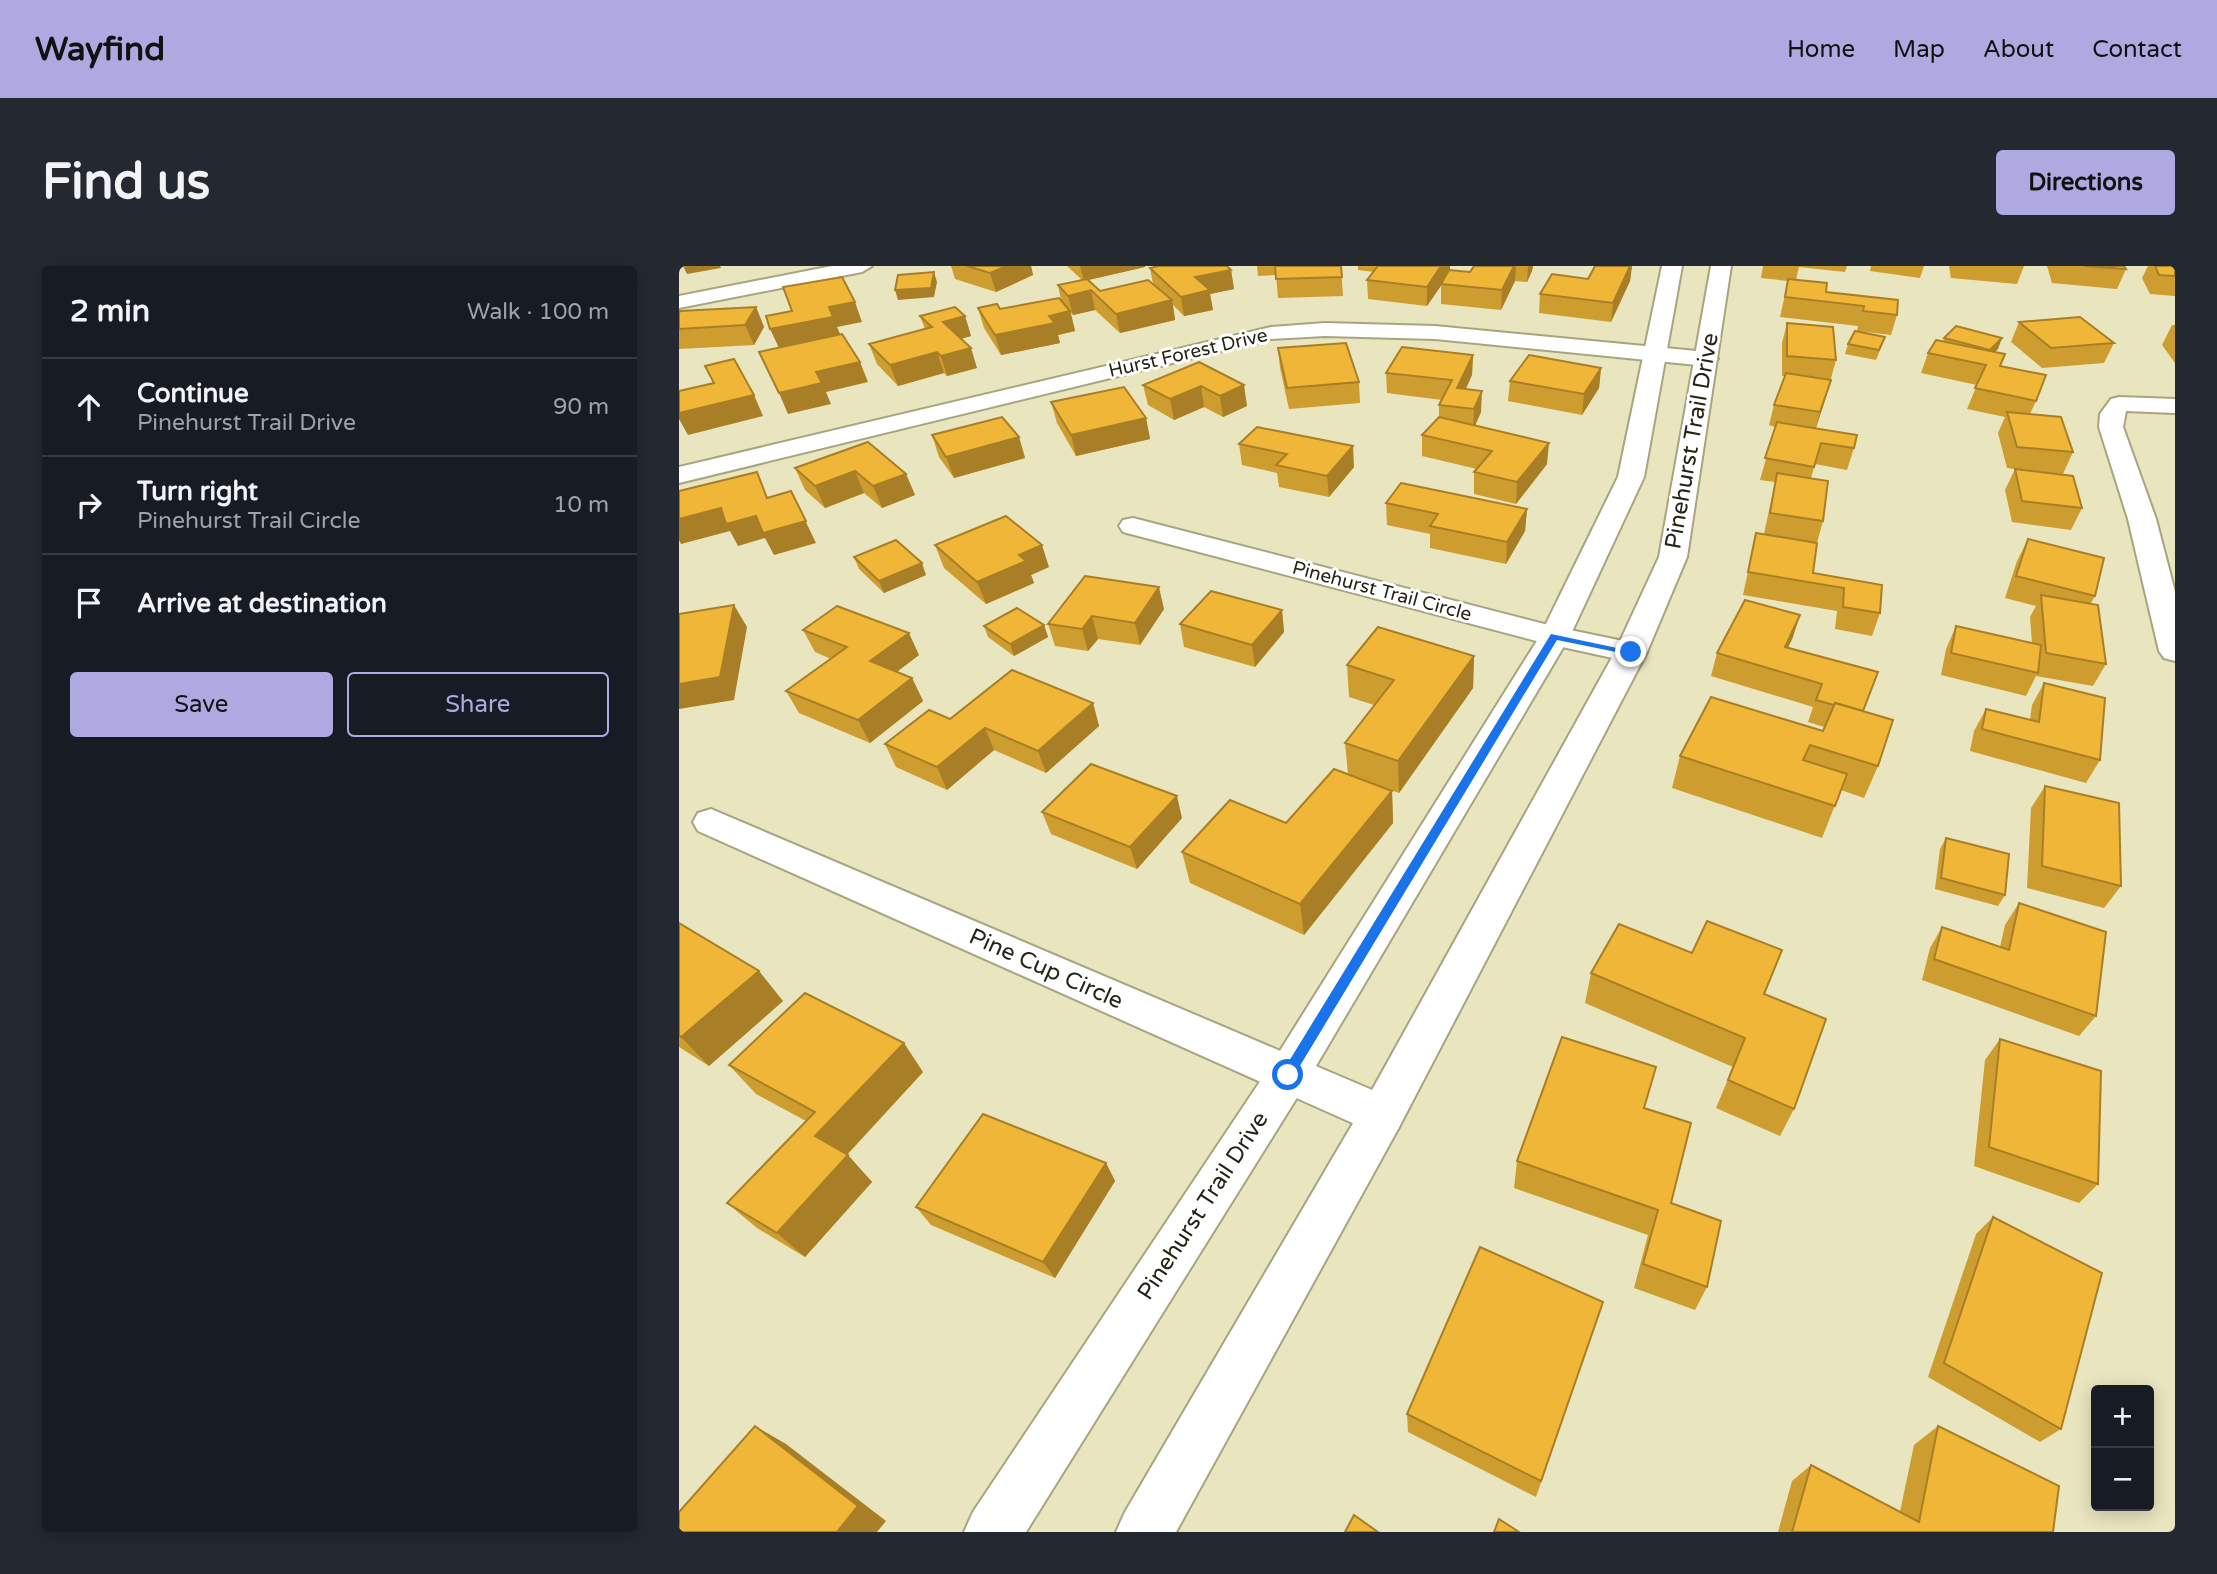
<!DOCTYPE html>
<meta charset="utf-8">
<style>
body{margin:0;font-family:"Varela Round",sans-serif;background:#242831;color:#f1f3f6}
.controls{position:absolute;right:21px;bottom:21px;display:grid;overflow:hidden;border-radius:7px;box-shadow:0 4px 18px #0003}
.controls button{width:63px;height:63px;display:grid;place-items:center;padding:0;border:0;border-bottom:2px solid #363941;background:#171b24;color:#f1f3f6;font:35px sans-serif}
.stop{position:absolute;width:21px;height:21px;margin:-16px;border:5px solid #1a73e8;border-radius:50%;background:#fff}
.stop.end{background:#1a73e8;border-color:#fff;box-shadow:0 2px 7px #0008}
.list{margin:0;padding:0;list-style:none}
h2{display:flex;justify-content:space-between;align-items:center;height:91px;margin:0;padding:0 28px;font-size:30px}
h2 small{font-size:23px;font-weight:400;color:#9ea1a6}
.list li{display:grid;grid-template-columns:46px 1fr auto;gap:21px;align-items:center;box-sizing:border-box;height:98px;padding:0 28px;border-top:2px solid #363941}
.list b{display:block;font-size:26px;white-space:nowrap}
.list p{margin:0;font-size:23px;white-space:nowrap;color:#9ea1a6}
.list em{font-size:23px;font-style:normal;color:#9ea1a6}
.actions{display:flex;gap:14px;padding:21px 28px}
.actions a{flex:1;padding:16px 0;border:2px solid #aea9e0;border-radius:7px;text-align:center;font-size:24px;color:#aea9e0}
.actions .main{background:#aea9e0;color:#111}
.icon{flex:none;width:38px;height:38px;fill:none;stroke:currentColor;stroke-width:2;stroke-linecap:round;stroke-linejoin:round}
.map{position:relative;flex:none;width:1496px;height:1266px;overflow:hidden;border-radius:7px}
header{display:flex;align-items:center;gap:42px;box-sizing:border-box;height:98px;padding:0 35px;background:#aea9e0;color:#111}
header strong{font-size:33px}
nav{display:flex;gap:38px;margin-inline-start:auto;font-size:24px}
.intro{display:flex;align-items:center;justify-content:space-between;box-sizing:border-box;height:168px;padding:0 42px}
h1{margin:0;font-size:49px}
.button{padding:18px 32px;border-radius:7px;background:#aea9e0;color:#111;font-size:24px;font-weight:700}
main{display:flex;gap:42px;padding:0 42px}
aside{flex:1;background:#171b24;border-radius:7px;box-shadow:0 4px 18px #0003}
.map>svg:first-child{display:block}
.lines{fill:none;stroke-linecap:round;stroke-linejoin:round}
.minor-casing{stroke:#a8a480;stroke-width:4}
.tertiary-casing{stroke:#a8a480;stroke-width:4}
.minor{fill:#fff;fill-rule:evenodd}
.tertiary{fill:#fff;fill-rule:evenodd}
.wall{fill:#ce9d2f}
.shaded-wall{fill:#a87f26}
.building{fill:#f0b637;stroke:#a87f26;stroke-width:2}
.route{fill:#1a73e8}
.labels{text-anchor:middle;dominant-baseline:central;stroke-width:6;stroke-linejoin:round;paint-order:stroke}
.far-street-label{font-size:19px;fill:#252315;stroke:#fff}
.street-label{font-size:23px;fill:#252315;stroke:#fff}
</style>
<header>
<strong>Wayfind</strong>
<nav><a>Home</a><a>Map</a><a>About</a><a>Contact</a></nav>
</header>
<div class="intro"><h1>Find us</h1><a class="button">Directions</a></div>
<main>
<aside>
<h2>2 min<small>Walk · 100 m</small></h2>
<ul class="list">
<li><svg class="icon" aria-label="ahead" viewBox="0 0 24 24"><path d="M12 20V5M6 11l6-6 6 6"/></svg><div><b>Continue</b><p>Pinehurst Trail Drive</p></div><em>90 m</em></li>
<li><svg class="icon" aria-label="right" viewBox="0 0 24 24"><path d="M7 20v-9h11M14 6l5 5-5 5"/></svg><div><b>Turn right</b><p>Pinehurst Trail Circle</p></div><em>10 m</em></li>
<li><svg class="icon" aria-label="arrive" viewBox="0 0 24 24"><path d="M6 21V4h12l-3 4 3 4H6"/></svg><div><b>Arrive at destination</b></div></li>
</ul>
<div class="actions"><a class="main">Save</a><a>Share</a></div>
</aside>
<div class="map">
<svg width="1496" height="1266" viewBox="0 0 1496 1266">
<rect width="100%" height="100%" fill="#e9e5bf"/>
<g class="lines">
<g class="minor-casing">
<g id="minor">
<polygon points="153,0 193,0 183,6 0,42 0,30"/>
<polygon points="646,57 756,60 1028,86 1039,93 1028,100 756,73 646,70 592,73 0,217 0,201 592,61"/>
<polygon points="1440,131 1496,133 1496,147 1447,145 1444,161 1477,253 1496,326 1496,395 1485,392 1480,385 1449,253 1420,161 1421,148 1432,133"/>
<polygon points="454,252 877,361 963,379 968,386 963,393 952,396 865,377 444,266 440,260 444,254"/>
<polygon points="32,543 719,835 725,849 719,863 703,869 687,863 19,565 14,556 19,547"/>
</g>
</g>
<g class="tertiary-casing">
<g id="tertiary">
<polygon points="983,0 1003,0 965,211 891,370 624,822 347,1266 285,1266 294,1246 594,796 861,370 939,211"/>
<polygon points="1032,0 1052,0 1008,291 968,386 719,863 497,1266 437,1266 446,1246 687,835 936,386 980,291"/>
</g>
</g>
<use href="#minor" class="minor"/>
<use href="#tertiary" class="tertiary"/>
</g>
<g class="wall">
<polygon points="272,0 352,0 354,9 317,26 276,13"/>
<polygon points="388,0 466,0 466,1 409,14 421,25 474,18 471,2 552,4 555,23 531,28 534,44 505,50 494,39 496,54 441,67 416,44 394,49 392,47 396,65 379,69 381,77 322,89 305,62 299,42 321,43 382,34 379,19 403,14"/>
<polygon points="578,0 662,0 664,30 599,32 597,9 579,10"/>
<polygon points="679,0 771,0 771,4 791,6 795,0 854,0 853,5 848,16 836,15 822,44 762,38 762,20 748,40 689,33 688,14 695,6 679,4"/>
<polygon points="916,0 953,0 951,15 932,56 860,47 861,28 909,13"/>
<polygon points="1084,0 1168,0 1166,6 1120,1 1117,14 1147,26 1218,49 1212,69 1178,65 1179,60 1101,51 1109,15 1082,12"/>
<polygon points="1192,0 1245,0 1241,12 1191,5"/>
<polygon points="1270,0 1345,0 1338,18 1272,12"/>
<polygon points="1368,0 1445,0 1447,3 1438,23 1373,17"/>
<polygon points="1469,0 1496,0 1496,30 1471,28 1463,12"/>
<polygon points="77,41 85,61 75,79 0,83 0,47"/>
<polygon points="241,50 286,50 292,70 282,73 298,102 268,110 265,107 219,120 198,98 190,78 246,63"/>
<polygon points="1340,56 1435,77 1425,97 1363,102 1332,76"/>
<polygon points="1108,57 1157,94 1146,134 1137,162 1175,182 1168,204 1136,198 1132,212 1144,255 1138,277 1134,307 1203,319 1201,347 1193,370 1156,363 1158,345 1064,329 1077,267 1085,268 1096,216 1081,214 1096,161 1090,159 1095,139 1106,110 1103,110 1103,77"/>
<polygon points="1493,59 1496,59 1496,97 1483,79"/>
<polygon points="1206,71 1197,94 1166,88 1169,78"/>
<polygon points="1265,72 1319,83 1315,86 1321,100 1357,135 1351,148 1394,186 1384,208 1342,203 1403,242 1392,264 1333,256 1326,224 1336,203 1328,202 1319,167 1326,151 1288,143 1298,119 1242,107 1249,87 1264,75"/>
<polygon points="599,82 680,116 681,137 610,143 601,102"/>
<polygon points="794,89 793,109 787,123 802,146 796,160 868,198 837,238 795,228 795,206 798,203 743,190 743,169 760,151 760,139 763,134 708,127 707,107"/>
<polygon points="520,96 568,140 544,151 525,141 495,154 469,139 464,119"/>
<polygon points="922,102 920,122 903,149 829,135 831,115"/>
<polygon points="372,136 467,152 471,173 397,190 378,157"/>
<polygon points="253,169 340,171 346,192 275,212 260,191"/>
<polygon points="560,178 675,201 650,231 600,221 598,207 563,199"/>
<polygon points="116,202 227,208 236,229 203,242 185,227 146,242 126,224"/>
<polygon points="707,237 848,243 846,265 827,298 751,282 751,268 708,259"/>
<polygon points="1349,273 1416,330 1412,337 1427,398 1414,420 1357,410 1347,430 1262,409 1267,383 1277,360 1353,377 1351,351 1357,340 1326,332 1338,295"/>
<polygon points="256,279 370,301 352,309 355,317 307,338 265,302"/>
<polygon points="175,291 247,309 205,327 180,303"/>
<polygon points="406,310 485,343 461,379 419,373 409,385 376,380 369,358"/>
<polygon points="603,344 605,366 576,401 505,381 501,358"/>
<polygon points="365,359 369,371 335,390 309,371 305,360"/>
<polygon points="124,364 240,389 217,406 233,412 244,435 191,477 120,447 107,425 152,393 136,386"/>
<polygon points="1114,371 1109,381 1184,445 1199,500 1185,532 1162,524 1143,572 993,522 1001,490 1144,465 1145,461 1129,456 1134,441 1032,410 1038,387"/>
<polygon points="795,390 794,422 720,527 694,518 713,525 714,557 625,669 511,617 503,586 607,557 669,508 666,477 695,439 670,431 668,399"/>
<polygon points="1365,417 1421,494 1407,517 1291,485 1295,465 1307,443 1351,454 1353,439"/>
<polygon points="414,437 420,460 367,507 315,484 268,524 217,501 206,478 271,453"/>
<polygon points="1366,520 1442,620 1425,642 1348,622 1352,542"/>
<polygon points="363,546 503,552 458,603 372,568"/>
<polygon points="1267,572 1326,629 1319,640 1256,623 1261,583"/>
<polygon points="1340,637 1417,750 1400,770 1243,714 1251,682 1263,661 1321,681 1326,659"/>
<polygon points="0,657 104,735 30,800 0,781"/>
<polygon points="912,707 1085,728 1115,843 1101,870 1037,842 1054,801 906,737"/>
<polygon points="1321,773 1419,918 1400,937 1295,900 1306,794"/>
<polygon points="50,799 244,806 168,889 193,916 126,991 78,962 48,937 127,855 77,828"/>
<polygon points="965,842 992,937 1028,1021 1016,1044 955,1022 969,969 835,922 838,895"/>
<polygon points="427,897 436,915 376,1012 252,959 237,941"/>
<polygon points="1314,951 1382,1163 1361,1176 1249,1111 1297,968"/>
<polygon points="924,1036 857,1231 729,1166 728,1148"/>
<polygon points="1259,1160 1374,1266 1099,1266 1113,1215 1132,1199 1221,1246 1235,1179"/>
</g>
<g class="shaded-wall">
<polygon points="4,0 41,0 42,2 8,8"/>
<polygon points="328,0 352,0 354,9 317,26 311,7"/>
<polygon points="401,0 466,0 466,1 405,15"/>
<polygon points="762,0 771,0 771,6 748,40 748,21"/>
<polygon points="835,0 837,0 836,15 822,44 823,24"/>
<polygon points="849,0 854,0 853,5 848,16"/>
<polygon points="951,0 953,0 951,15 932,56 934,37"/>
<polygon points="552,4 555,23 531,28 534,44 505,50 502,31 516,11"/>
<polygon points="255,6 258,16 255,31 219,34 216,24"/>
<polygon points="412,24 416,44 394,49 389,30"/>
<polygon points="493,34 496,54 441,67 437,48"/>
<polygon points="176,36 183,56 158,61 162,70 100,82 91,63 150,41"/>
<polygon points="77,41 85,61 75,79 66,59"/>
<polygon points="391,45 396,65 379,69 381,77 322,89 316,69 370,50"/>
<polygon points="286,50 292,70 270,76 264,56"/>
<polygon points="1323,72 1319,83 1307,95 1311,84"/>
<polygon points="292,82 298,102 268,110 262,90"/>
<polygon points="258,86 265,107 219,120 211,99"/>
<polygon points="794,89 793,109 777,143 778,122"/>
<polygon points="181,96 189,116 147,126 152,138 109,148 100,127 137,106"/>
<polygon points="922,102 920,122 903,149 905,128"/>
<polygon points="1152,114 1146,134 1135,167 1141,146"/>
<polygon points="565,119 568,140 544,151 541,130"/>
<polygon points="522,120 525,141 495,154 491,133"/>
<polygon points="803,125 802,146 794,164 795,143"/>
<polygon points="75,129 84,150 9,169 0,153 0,147"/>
<polygon points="467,152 471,173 397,190 392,169"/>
<polygon points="340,171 346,192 275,212 267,191"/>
<polygon points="870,177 868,198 837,238 838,216"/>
<polygon points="674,180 675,201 650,231 648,210"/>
<polygon points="176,205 185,227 146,242 136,220"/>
<polygon points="227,208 236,229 203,242 194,220"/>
<polygon points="112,225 137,277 95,289 86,272 59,280 51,265 2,278 0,274 0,253 42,242 50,257"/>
<polygon points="848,243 846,265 827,298 828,276"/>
<polygon points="363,279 370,301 352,309 355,317 307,338 298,316 340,289"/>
<polygon points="243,297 247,309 205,327 200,315"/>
<polygon points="480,321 485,343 461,379 456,357"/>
<polygon points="55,339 68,361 55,434 0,443 0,418"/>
<polygon points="603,344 605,366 576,401 573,379"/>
<polygon points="1121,349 1114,371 1099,403 1106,381"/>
<polygon points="413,350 419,373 409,385 403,363"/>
<polygon points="365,359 369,371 335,390 331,378"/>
<polygon points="230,367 240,389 202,418 191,395"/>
<polygon points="795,390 794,422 720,527 719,495"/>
<polygon points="233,412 244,435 191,477 179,454"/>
<polygon points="414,437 420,460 367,507 359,485"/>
<polygon points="306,462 315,484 268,524 258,501"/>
<polygon points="713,525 714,557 625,669 621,638"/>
<polygon points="498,530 503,552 458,603 451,581"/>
<polygon points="80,705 104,735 30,800 2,771"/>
<polygon points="225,777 244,806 160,897 136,870"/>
<polygon points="169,889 193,916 126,991 98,967"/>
<polygon points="427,897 436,915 376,1012 364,996"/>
<polygon points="76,1160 107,1178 207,1255 198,1266 158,1266"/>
</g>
<g class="building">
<polygon points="288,0 328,0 311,7"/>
<polygon points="480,0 548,0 552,4 516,11 531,24 502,31 471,2"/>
<polygon points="596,0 662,0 663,11 597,13"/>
<polygon points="699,0 762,0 748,21 688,14"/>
<polygon points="795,0 835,0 823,24 762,18 770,4 791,6"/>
<polygon points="916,0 951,0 934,37 861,28 873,8 909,13"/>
<polygon points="1406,0 1445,0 1447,3"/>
<polygon points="1476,0 1496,0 1496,10 1480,9"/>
<polygon points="255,6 252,22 216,24 219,9"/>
<polygon points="163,11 176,36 150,41 154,51 91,63 87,50 113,45 104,21"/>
<polygon points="408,13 421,25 469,14 493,34 437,48 412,24 389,30 379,19"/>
<polygon points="1109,13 1148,17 1147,26 1219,34 1218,49 1184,45 1185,40 1106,31"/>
<polygon points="380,32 391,45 370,50 376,57 316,69 299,42 318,38 321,43"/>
<polygon points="77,41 66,59 0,63 0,47 1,45"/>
<polygon points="276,41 286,50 264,56 292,82 262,90 258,86 211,99 190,78 253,61 241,50"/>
<polygon points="1401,51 1435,77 1372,82 1340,56"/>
<polygon points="1108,57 1154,61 1157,94 1108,90"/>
<polygon points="1277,60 1323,72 1311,84 1265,72"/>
<polygon points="1176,65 1206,71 1200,84 1169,78"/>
<polygon points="163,68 181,96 137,106 143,117 100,127 80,86"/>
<polygon points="1257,74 1326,88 1321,100 1367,109 1357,135 1296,122 1307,99 1249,87"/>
<polygon points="667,77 680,116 608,122 599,82"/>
<polygon points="723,81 794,89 778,122 803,125 795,143 760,139 773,114 707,107"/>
<polygon points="850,89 922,102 905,128 831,115"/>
<polygon points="55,93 75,129 0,147 0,125 35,117 26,100"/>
<polygon points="520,96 565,119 541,130 522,120 491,133 464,119"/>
<polygon points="1107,107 1152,114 1141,146 1095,139"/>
<polygon points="445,121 467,152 392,169 372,136"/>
<polygon points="1328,146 1382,151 1394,186 1338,181"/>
<polygon points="323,151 340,171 267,191 253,169"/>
<polygon points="760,151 870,177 838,216 795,206 813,185 743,169"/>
<polygon points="1098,156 1178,169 1175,182 1142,177 1135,201 1086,192"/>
<polygon points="578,161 674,180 648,210 597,199 608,188 560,178"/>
<polygon points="189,176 227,208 194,220 176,205 136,220 116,202"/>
<polygon points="1336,203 1394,210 1403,242 1343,235"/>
<polygon points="78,206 88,232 112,225 127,255 84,267 77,250 47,258 42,242 0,253 0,225"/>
<polygon points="1098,207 1149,215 1144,255 1091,247"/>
<polygon points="722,217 848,243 828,276 751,260 759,248 707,237"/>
<polygon points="327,250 363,279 340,289 347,295 298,316 256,279"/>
<polygon points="1077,267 1138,277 1134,307 1203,319 1201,347 1164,341 1165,322 1069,306"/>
<polygon points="1349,273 1425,292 1416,330 1337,310"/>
<polygon points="217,274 243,297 200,315 175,291"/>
<polygon points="406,310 480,321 456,357 413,350 403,363 369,358"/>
<polygon points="532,325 603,344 573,379 501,358"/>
<polygon points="1362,329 1419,339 1427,398 1367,387"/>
<polygon points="1066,334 1121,349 1106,381 1199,406 1184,445 1156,437 1155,439 1137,434 1143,418 1038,387"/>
<polygon points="55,339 41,411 0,418 0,348"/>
<polygon points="158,340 230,367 191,395 233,412 179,454 107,425 168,381 124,364"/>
<polygon points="338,342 365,359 331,378 305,360"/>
<polygon points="1277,360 1362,379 1359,407 1272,387"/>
<polygon points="699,361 795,390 719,495 666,477 715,414 668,399"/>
<polygon points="333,404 414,437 359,485 306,462 258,501 206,478 250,444 271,453"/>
<polygon points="1365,417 1426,432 1421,494 1303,463 1307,443 1360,456"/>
<polygon points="1032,431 1144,465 1156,437 1214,454 1199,500 1131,479 1124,494 1168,508 1156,540 1001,490"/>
<polygon points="412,498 498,530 451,581 363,546"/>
<polygon points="655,503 713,525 621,638 503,586 551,534 607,557"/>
<polygon points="1366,520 1440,537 1442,620 1363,600"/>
<polygon points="1267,572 1330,588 1326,629 1262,612"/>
<polygon points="1340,637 1427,666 1417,750 1255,693 1263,661 1330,684"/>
<polygon points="1028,655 1103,684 1085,728 1147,753 1115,843 1049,814 1066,772 912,707 940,658 1013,687"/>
<polygon points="0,657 80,705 2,771 0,770"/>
<polygon points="126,727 225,777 136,870 169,889 98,967 48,937 136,846 50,799"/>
<polygon points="883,771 977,801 965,842 1012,857 992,937 1042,955 1028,1021 964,998 979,944 838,895"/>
<polygon points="1321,773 1422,805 1419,918 1310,881"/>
<polygon points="304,848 427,897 364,996 237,941"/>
<polygon points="1314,951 1423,1007 1382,1163 1265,1097"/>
<polygon points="801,981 924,1036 862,1215 728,1148"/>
<polygon points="76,1160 179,1240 158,1266 0,1266 0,1246"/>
<polygon points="1259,1160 1380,1220 1374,1266 1113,1266 1132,1199 1240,1256"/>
<polygon points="675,1249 699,1266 666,1266"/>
<polygon points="820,1253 840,1266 815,1266"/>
</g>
<polygon class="route" points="872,368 957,386 952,389 878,374 613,813 604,813 604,805"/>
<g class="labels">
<g class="far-street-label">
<text transform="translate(509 87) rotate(-13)">Hurst Forest Drive</text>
<text transform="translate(703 325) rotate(15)">Pinehurst Trail Circle</text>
</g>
<g class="street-label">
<text transform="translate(1013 175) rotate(-80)">Pinehurst Trail Drive</text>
<text transform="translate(367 703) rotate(24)">Pine Cup Circle</text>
<text transform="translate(524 940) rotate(-57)">Pinehurst Trail Drive</text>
</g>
</g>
</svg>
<div class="controls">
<button>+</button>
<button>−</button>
</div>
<div class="stop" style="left:609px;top:809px"></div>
<div class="stop end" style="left:952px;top:386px"></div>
</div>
</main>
